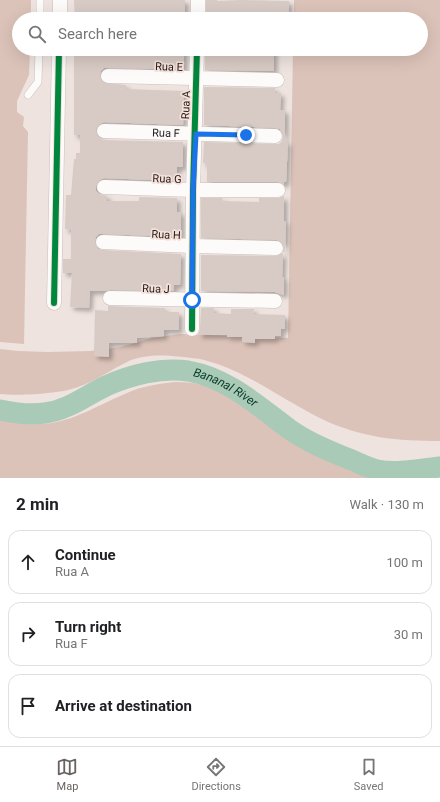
<!DOCTYPE html>
<meta charset="utf-8">
<style>
body{margin:0;font-family:Roboto,sans-serif;background:#f6f6f6;color:#202124}
.stop{position:absolute;width:12px;height:12px;margin:-9px;border:3px solid #1a73e8;border-radius:50%;background:#fff}
.stop.end{background:#1a73e8;border-color:#fff;box-shadow:0 1px 4px #0008}
.list{margin:0;padding:0;list-style:none}
h2{display:flex;justify-content:space-between;align-items:center;height:52px;margin:0;padding:0 16px;font-size:17px}
h2 small{font-size:13px;font-weight:400;color:#757577}
.list li{display:grid;grid-template-columns:26px 1fr auto;gap:12px;align-items:center;box-sizing:border-box;height:64px;margin:0 8px 8px;padding:0 8px;border:1px solid #e0e0e0;border-radius:12px}
.list b{display:block;font-size:15px;white-space:nowrap}
.list p{margin:0;font-size:13px;white-space:nowrap;color:#757577}
.list em{font-size:13px;font-style:normal;color:#757577}
.icon{flex:none;width:22px;height:22px;fill:none;stroke:currentColor;stroke-width:2;stroke-linecap:round;stroke-linejoin:round}
.map{position:relative;flex:none;width:440px;height:478px;overflow:hidden}
.search{position:absolute;background:#fff;box-shadow:0 4px 16px #0002;left:12px;right:12px;top:12px;height:44px;display:flex;align-items:center;gap:10px;box-sizing:border-box;padding:0 14px;border-radius:22px;color:#757577;font-size:15px}
.sheet{height:268px;background:#fff}
nav{display:flex;justify-content:space-around;align-items:center;box-sizing:border-box;height:56px;border-top:1px solid #e0e0e0;background:#fff;font-size:11px;color:#757577}
nav a{display:grid;justify-items:center;gap:2px}
nav .on{color:#6a625f}
.map>svg:first-child{display:block}
.green{fill:#dcc3b9}
.lines{fill:none;stroke-linecap:round;stroke-linejoin:round}
.river{stroke:#a8cab7;stroke-width:21}
.building{fill:#d8cac4;filter:url(#shadow)}
.service-casing{stroke:#c8c0bc;stroke-width:8}
.minor-casing{stroke:#c8c0bc;stroke-width:15}
.service{stroke:#fcfbfa;stroke-width:7}
.minor{stroke:#fcfbfa;stroke-width:14}
.cycleway-casing{stroke:#f4e0d9;stroke-width:8}
.cycleway{stroke:#00873e;stroke-width:6}
.route{stroke:#1a73e8;stroke-width:5}
.labels{text-anchor:middle;dominant-baseline:central;stroke-width:3.5;stroke-linejoin:round;paint-order:stroke}
.street-label{font-size:11px;fill:#231c1a;stroke:#f4e0d9}
.water-label{font-size:12px;font-style:italic;fill:#093827;stroke:#f4e0d9}
</style>
<div class="map">
<svg width="440" height="478" viewBox="0 0 440 478">
<defs>
<filter id="shadow"><feDropShadow dx="3.5" dy="3.5" stdDeviation="2" flood-color="#0004"/></filter>
</defs>
<rect width="100%" height="100%" fill="#eee3df"/>
<g class="green">
<polygon points="0,0 31,0 31,19 19,19 19,49 30,49 29,75 17,101 17,112 24,117 23,126 28,132 24,344 0,342"/>
<path d="M294,0h146v441c-43,0 -78,-3 -118,-22 -39,-19 -75,-48 -118,-59 -7,-2 -14,-2 -21,-3 -17,-2 -38,-3 -54,4 -17,8 -33,20 -51,26 -18,7 -59,9 -78,7v-45l18,2 30,1 43,-1 30,-4 31,-9 28,-4 108,4 5,-289h128v-30h-127z"/>
<path d="M175,382c12,0 24,1 36,5 21,7 40,22 58,35 23,17 47,32 74,44 11,5 22,10 34,12h-377v-59c14,2 29,5 43,5 30,-2 57,-20 84,-31 15,-7 31,-9 48,-11z"/>
</g>
<g class="lines">
<path class="river" id="s1" d="M0,410c14,3 31,5 45,3 23,-3 40,-17 61,-27 24,-11 55,-19 82,-15 40,7 70,35 101,58 20,14 43,23 65,32 7,3 15,7 23,9 20,4 43,-1 63,-3"/>
</g>
<g class="building">
<polygon points="74,0 185,0 185,15 126,16 126,17 114,17 114,19 75,19"/>
<polygon points="206,0 217,0 217,1 242,0 289,1 289,15 276,15 276,18 262,17 206,19"/>
<polygon points="74,49 184,49 184,69 108,68 104,68 101,71 100,76 101,80 104,83 126,85 126,89 184,91 183,125 104,122 100,124 96,130 97,135 100,138 104,140 183,142 183,167 177,167 177,181 104,178 100,180 96,186 96,191 99,194 107,196 107,201 139,201 139,197 177,198 177,212 181,212 181,237 103,234 99,234 96,237 95,242 98,249 103,250 181,254 180,285 174,285 174,291 110,290 105,291 90,291 89,308 70,307 72,273 63,273 63,259 71,259 71,230 65,229 66,195 71,195 74,159 76,159 76,153 80,153 80,135 74,135"/>
<polygon points="205,49 274,49 274,71 205,70"/>
<polygon points="204,87 275,88 275,93 281,93 280,110 285,110 285,142 288,142 286,182 284,182 284,185 278,182 207,182 207,164 203,163 204,142 275,144 279,144 282,141 283,136 280,129 275,128 204,125"/>
<polygon points="284,196 284,221 286,221 285,252 283,252 284,248 283,244 277,240 201,238 201,198 222,198 222,201 259,202 259,198 278,198"/>
<polygon points="283,253 282,277 284,277 284,295 275,292 201,291 201,255 276,256"/>
<polygon points="108,306 165,308 165,312 179,312 179,330 164,330 164,336 137,338 137,343 109,343 109,357 94,356 95,310 108,311"/>
<polygon points="201,308 214,308 214,313 231,314 231,309 254,309 253,314 285,315 285,329 281,329 281,336 275,336 275,339 255,339 255,343 242,342 242,337 227,337 227,335 198,335 200,329"/>
</g>
<g class="lines">
<g class="service-casing">
<g id="service">
<polyline points="40,19 40,0"/>
<polyline points="28,95 38,82 39,49"/>
</g>
</g>
<g class="minor-casing">
<g id="minor">
<polyline points="60,19 60,0"/>
<polyline points="198,19 198,0"/>
<polyline points="108,76 277,80"/>
<path id="s2" d="M104,131l171,5"/>
<polyline points="104,187 193,190 278,190"/>
<polyline points="103,242 192,246 276,248"/>
<polyline points="110,298 275,301"/>
<polyline points="54,303 59,49"/>
<polyline points="192,329 193,190 197,49"/>
</g>
</g>
<use href="#service" class="service"/>
<use href="#minor" class="minor"/>
<g class="cycleway-casing">
<g id="cycleway">
<polyline points="54,303 59,49"/>
<polyline points="192,329 193,190 197,49"/>
</g>
</g>
<use href="#cycleway" class="cycleway"/>
</g>
<g class="lines">
<polyline class="route" points="192,300 193,190 196,134 246,135"/>
</g>
<g class="labels">
<g class="street-label">
<text transform="translate(169 67) rotate(2)">Rua E</text>
<text transform="translate(186 105) rotate(-88)">Rua A</text>
<text stroke="none"><textPath href="#s2" startOffset="62">Rua F</textPath></text>
<text transform="translate(167 179) rotate(2)">Rua G</text>
<text transform="translate(166 235) rotate(3)">Rua H</text>
<text transform="translate(156 289) rotate(2)">Rua J</text>
</g>
<g class="water-label">
<text stroke="none"><textPath href="#s1" startOffset="238">Bananal River</textPath></text>
</g>
</g>
</svg>
<div class="stop" style="left:192px;top:300px"></div>
<div class="stop end" style="left:246px;top:135px"></div>
<div class="search"><svg class="icon" aria-label="search" viewBox="0 0 24 24"><circle cx="10" cy="10" r="6"/><path d="M15 15l6 6"/></svg>Search here</div>
</div>
<section class="sheet">
<h2>2 min<small>Walk · 130 m</small></h2>
<ul class="list">
<li><svg class="icon" aria-label="ahead" viewBox="0 0 24 24"><path d="M12 20V5M6 11l6-6 6 6"/></svg><div><b>Continue</b><p>Rua A</p></div><em>100 m</em></li>
<li><svg class="icon" aria-label="right" viewBox="0 0 24 24"><path d="M7 20v-9h11M14 6l5 5-5 5"/></svg><div><b>Turn right</b><p>Rua F</p></div><em>30 m</em></li>
<li><svg class="icon" aria-label="arrive" viewBox="0 0 24 24"><path d="M6 21V4h12l-3 4 3 4H6"/></svg><div><b>Arrive at destination</b></div></li>
</ul>
</section>
<nav>
<a class="on"><svg class="icon" aria-label="map" viewBox="0 0 24 24"><path d="M3 6l6-2 6 2 6-2v14l-6 2-6-2-6 2zM9 4v14M15 6v14"/></svg>Map</a>
<a><svg class="icon" aria-label="directions" viewBox="0 0 24 24"><path d="M12 3l9 9-9 9-9-9zM9 14v-3h6M13 9l2 2-2 2"/></svg>Directions</a>
<a><svg class="icon" aria-label="saved" viewBox="0 0 24 24"><path d="M7 4h10v16l-5-4-5 4z"/></svg>Saved</a>
</nav>
